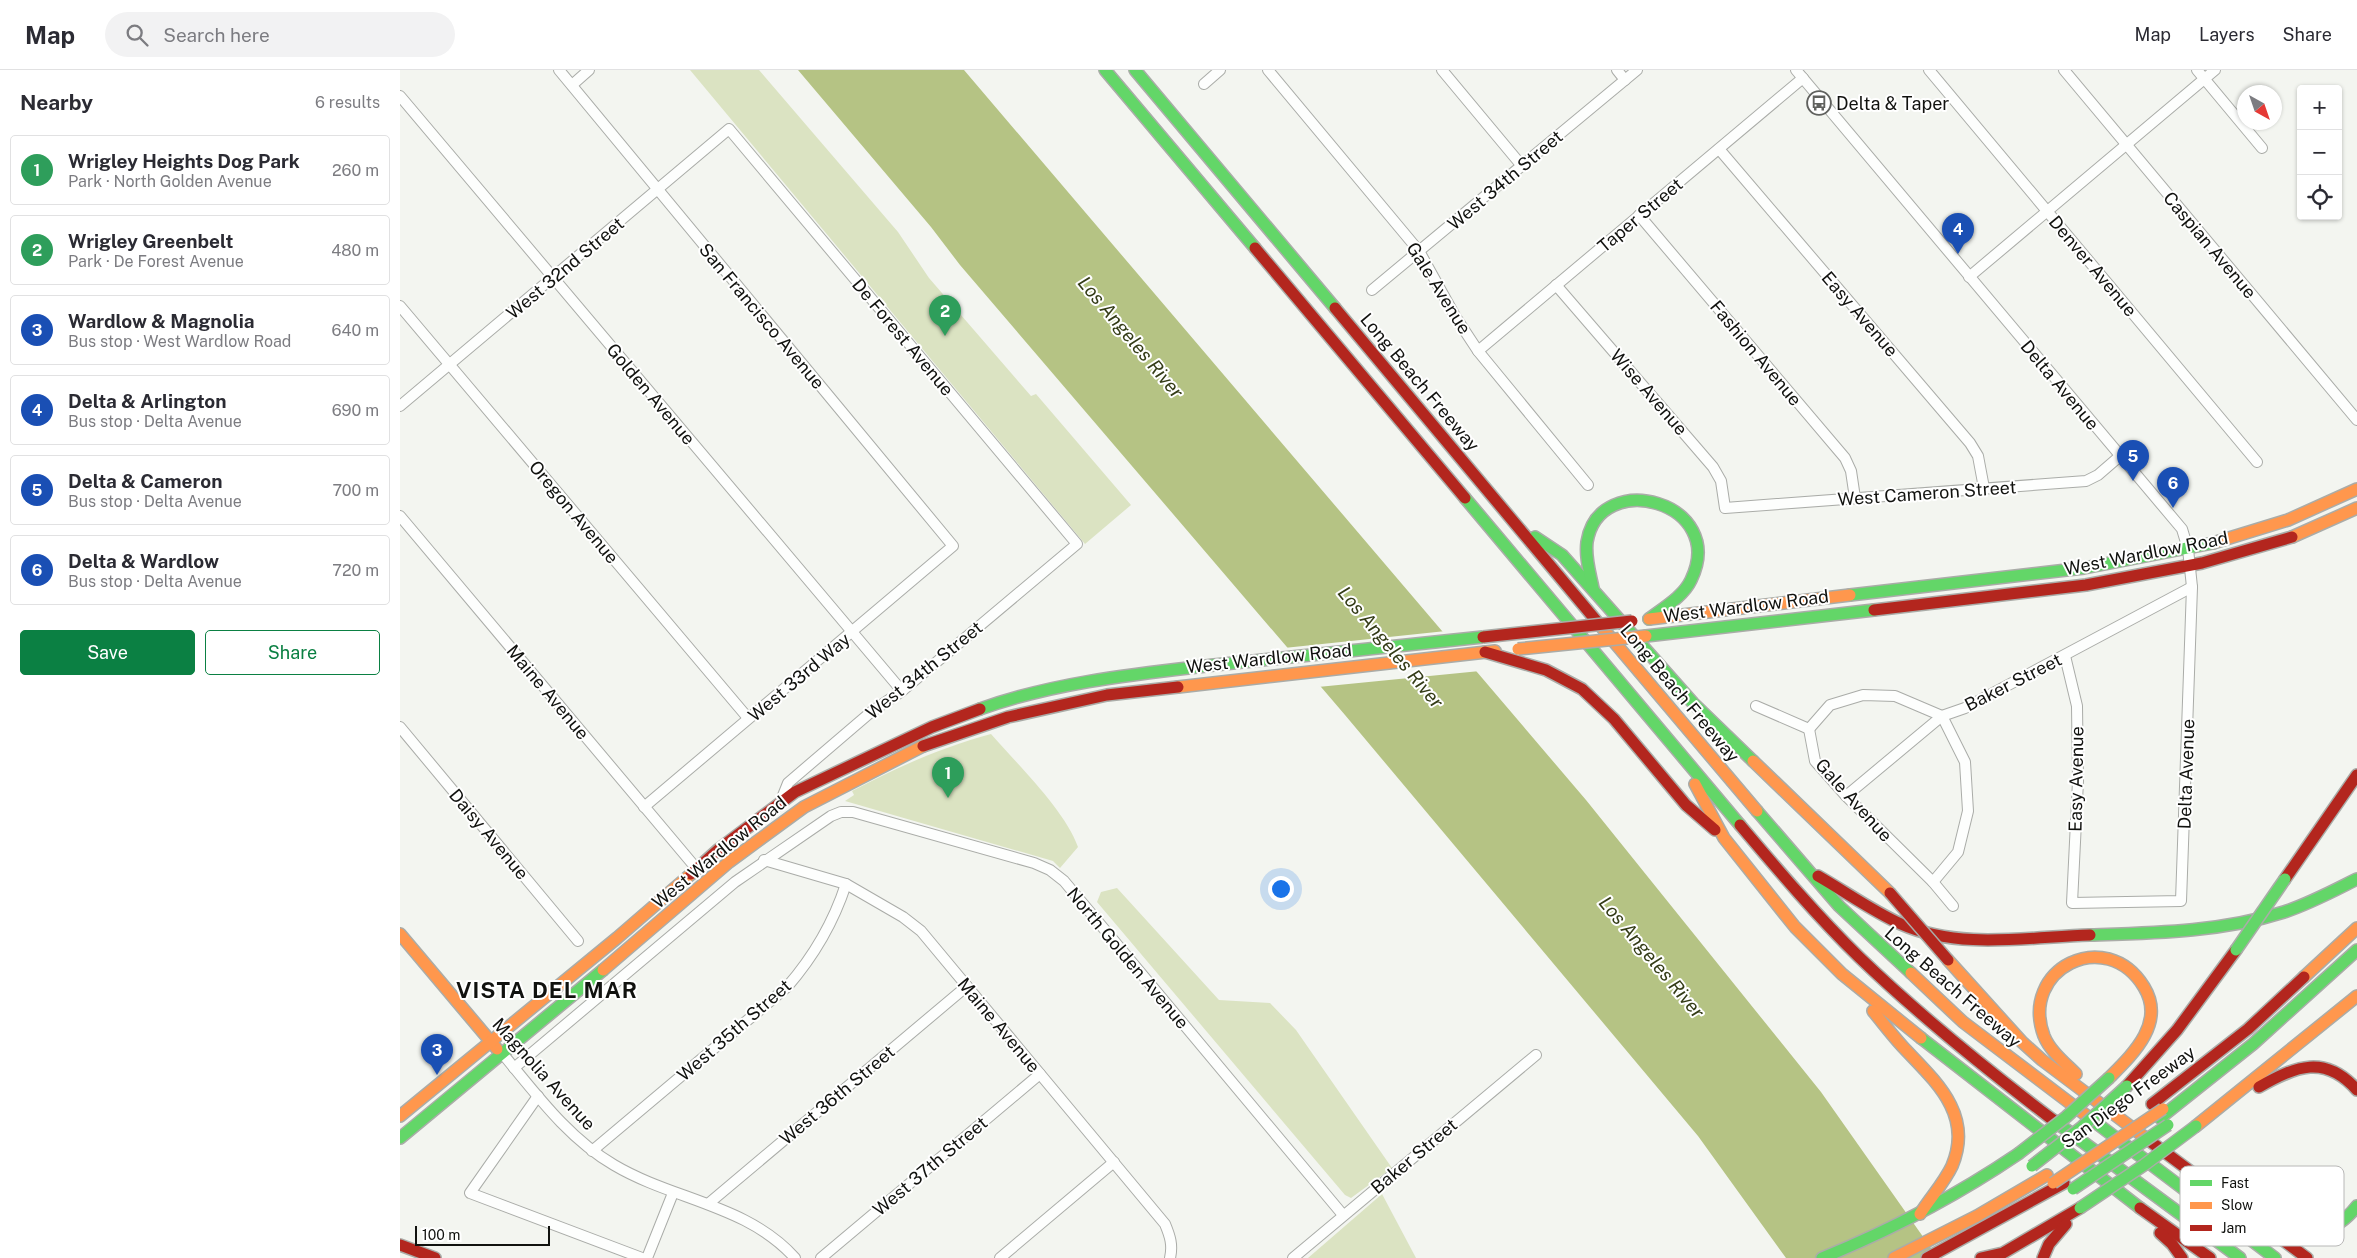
<!DOCTYPE html>
<meta charset="utf-8">
<style>
body{margin:0;font-family:"Public Sans",sans-serif;background:#f2f2f3;color:#2b2b33}
.controls{position:absolute;right:15px;top:15px;display:grid;overflow:hidden;border-radius:5px;box-shadow:0 1px 4px #0004}
.controls button{width:45px;height:45px;display:grid;place-items:center;padding:0;border:0;border-bottom:1px solid #e1e1e2;background:#fff;color:#2b2b33;font:25px sans-serif}
.compass{position:absolute;left:1837px;top:15px;width:45px;height:45px;border-radius:50%;background:#fff;box-shadow:0 1px 4px #0004;rotate:140deg}
.scale{position:absolute;left:15px;bottom:12px;width:135px;box-sizing:border-box;padding-left:5px;border:2px solid #11120f;border-top:0;font-size:14px;line-height:18px;white-space:nowrap;color:#11120f;-webkit-text-stroke:4px #fff;paint-order:stroke}
.you{position:absolute;left:880px;top:818px;width:18px;height:18px;margin:-12px;border:4px solid #fff;border-radius:50%;background:#1a73e8;box-shadow:0 0 0 8px #1a73e833}
.badge{display:grid;place-items:center;width:32px;height:32px;border-radius:50%;background:#0b8043;color:#fff;font-size:16px;font-weight:700}
.pin{position:absolute;translate:-50% -41px;filter:drop-shadow(0 1px 2px #0008)}
.pin::after{content:'';position:absolute;top:26px;width:18px;height:15px;background:inherit;clip-path:polygon(0 0,100% 0,50% 100%)}
.list{margin:0;padding:0;list-style:none}
h2{display:flex;justify-content:space-between;align-items:center;height:65px;margin:0;padding:0 20px;font-size:21px}
h2 small{font-size:16px;font-weight:400;color:#7c7c81}
.list li{display:grid;grid-template-columns:32px 1fr auto;gap:15px;align-items:center;box-sizing:border-box;height:70px;margin:0 10px 10px;padding:0 10px;border:1px solid #e1e1e2;border-radius:5px}
.list b{display:block;font-size:19px;white-space:nowrap}
.list p{margin:0;font-size:16px;white-space:nowrap;color:#7c7c81}
.list em{font-size:16px;font-style:normal;color:#7c7c81}
.actions{display:flex;gap:10px;padding:15px 20px}
.actions a{flex:1;padding:11px 0;border:1px solid #0b8043;border-radius:5px;text-align:center;font-size:18px;color:#0b8043}
.actions .main{background:#0b8043;color:#fff}
.icon{flex:none;width:28px;height:28px;fill:none;stroke:currentColor;stroke-width:2;stroke-linecap:round;stroke-linejoin:round}
.map{position:relative;flex:none;width:1957px;height:1188px;overflow:hidden}
header{display:flex;align-items:center;gap:30px;box-sizing:border-box;height:70px;padding:0 25px;background:#fff;border-bottom:1px solid #e1e1e2}
header strong{font-size:24px}
nav{display:flex;gap:28px;margin-inline-start:auto;font-size:18px}
.search{width:350px;height:45px;background:#f2f2f3;display:flex;align-items:center;gap:12px;box-sizing:border-box;padding:0 18px;border-radius:28px;color:#7c7c81;font-size:19px}
main{display:flex}
aside{flex:1;background:#fff}
.map>svg:first-child{display:block}
.green{fill:#dbe3c2}
.water{fill:#b5c384}
.pier{fill:#f3f5f0}
.lines{fill:none;stroke-linecap:round;stroke-linejoin:round}
.street-casing{stroke:#aaaca8;stroke-width:12}
.fast-casing{stroke:#aaaca8;stroke-width:14}
.slow-casing{stroke:#aaaca8;stroke-width:14}
.jam-casing{stroke:#aaaca8;stroke-width:14}
.street{stroke:#fdfefd;stroke-width:10}
.fast{stroke:#63d668;stroke-width:11}
.slow{stroke:#ff974d;stroke-width:11}
.jam{stroke:#b3261e;stroke-width:11}
.fast-bridge-casing{stroke:#aaaca8;stroke-width:14;stroke-linecap:butt}
.slow-bridge-casing{stroke:#aaaca8;stroke-width:14;stroke-linecap:butt}
.jam-bridge-casing{stroke:#aaaca8;stroke-width:14;stroke-linecap:butt}
.fast-bridge{stroke:#63d668;stroke-width:11}
.slow-bridge{stroke:#ff974d;stroke-width:11}
.jam-bridge{stroke:#b3261e;stroke-width:11}
.labels{text-anchor:middle;dominant-baseline:central;stroke-width:4;stroke-linejoin:round;paint-order:stroke}
.poi-label{font-size:18px;fill:#11120f;stroke:#fff;text-anchor:start}
.street-label{font-size:18px;fill:#11120f;stroke:#fff}
.water-label{font-size:19px;font-style:italic;fill:#343c17;stroke:#fff}
.district-label{font-size:22px;font-weight:bold;letter-spacing:1px;fill:#11120f;stroke:#fff}
.key{fill:#fff;stroke:#b8b8b7;stroke-width:1}
.key-label{font-size:14px;fill:#11120f}
</style>
<header>
<strong>Map</strong>
<div class="search"><svg class="icon" aria-label="search" viewBox="0 0 24 24"><circle cx="10" cy="10" r="6"/><path d="M15 15l6 6"/></svg>Search here</div>
<nav><a>Map</a><a>Layers</a><a>Share</a></nav>
</header>
<main>
<aside>
<h2>Nearby<small>6 results</small></h2>
<ul class="list">
<li><span class="badge" style="background:#2e9e5b">1</span><div><b>Wrigley Heights Dog Park</b><p>Park · North Golden Avenue</p></div><em>260 m</em></li>
<li><span class="badge" style="background:#2e9e5b">2</span><div><b>Wrigley Greenbelt</b><p>Park · De Forest Avenue</p></div><em>480 m</em></li>
<li><span class="badge" style="background:#1a4fb4">3</span><div><b>Wardlow &amp; Magnolia</b><p>Bus stop · West Wardlow Road</p></div><em>640 m</em></li>
<li><span class="badge" style="background:#1a4fb4">4</span><div><b>Delta &amp; Arlington</b><p>Bus stop · Delta Avenue</p></div><em>690 m</em></li>
<li><span class="badge" style="background:#1a4fb4">5</span><div><b>Delta &amp; Cameron</b><p>Bus stop · Delta Avenue</p></div><em>700 m</em></li>
<li><span class="badge" style="background:#1a4fb4">6</span><div><b>Delta &amp; Wardlow</b><p>Bus stop · Delta Avenue</p></div><em>720 m</em></li>
</ul>
<div class="actions"><a class="main">Save</a><a>Share</a></div>
</aside>
<div class="map">
<svg width="1957" height="1188" viewBox="0 0 1957 1188">
<rect width="100%" height="100%" fill="#f3f5f0"/>
<g class="green">
<polygon points="290,0 359,0 498,162 529,208 631,326 636,324 731,435 685,474"/>
<path d="M591,664c26,30 74,76 87,113l-18,21 -7,-7 -208,-60 9,-6 -2,-4c44,-23 90,-44 139,-57z"/>
<polygon points="717,818 819,930 870,933 896,960 992,1098 951,1128 945,1125 697,832 701,822"/>
<polygon points="982,1124 1016,1188 908,1188"/>
</g>
<polygon class="water" points="398,0 564,0 1186,730 1421,1022 1538,1188 1386,1188 1298,1066 945,645 560,195 531,157"/>
<polygon class="pier" points="1046,561 1080,601 918,617 884,578"/>
<g class="lines">
<g class="street-casing">
<g id="street">
<polyline points="159,0 553,476 244,737"/>
<polyline points="868,0 1019,181 1055,246 1078,281 1188,415"/>
<polyline points="1042,0 1122,96"/>
<polyline points="1217,0 1225,10"/>
<polyline points="1396,0 1782,459 1788,479 1792,517 1781,831 1672,833 1678,711 1677,636 1665,586"/>
<polyline points="1529,0 1857,392"/>
<polyline points="1664,0 1957,350"/>
<polyline points="1797,0 1862,78"/>
<polyline points="804,14 820,0"/>
<polyline points="172,15 189,0"/>
<polyline points="0,26 502,621"/>
<polyline points="1319,79 1570,373 1578,386 1584,418"/>
<polyline points="1239,145 1445,388 1451,401 1455,428"/>
<polyline points="1569,207 1815,0"/>
<polyline points="1156,215 1313,397 1321,411 1325,438 1686,411 1698,405 1720,386"/>
<polyline points="972,220 1237,0"/>
<polyline points="0,236 348,648"/>
<polyline points="1078,281 1403,8"/>
<polyline points="0,336 329,59 677,474 502,621 471,642 388,713 380,733"/>
<polyline points="0,446 296,798"/>
<polyline points="1356,636 1409,659"/>
<polyline points="0,657 178,871"/>
<polyline points="1409,659 1430,635 1463,625 1495,626 1542,646 1565,692 1568,741 1558,782 1533,812"/>
<polyline points="1409,659 1415,691 1446,726 1533,812 1553,836"/>
<polyline points="1446,726 1542,646 1565,638 1792,517"/>
<path d="M364,790l82,24 57,33 18,14 244,293c5,12 8,21 5,34"/>
<path d="M102,983c34,41 66,85 112,112 59,35 134,40 181,93"/>
<polyline points="114,998 335,812 431,746 441,742 453,742 634,793 650,800 664,811 943,1145"/>
<polyline points="138,1026 70,1123 242,1188"/>
<path d="M192,1081l195,-164c27,-31 46,-63 59,-103"/>
<polyline points="308,1134 567,916"/>
<polyline points="247,1188 273,1123"/>
<polyline points="421,1188 640,1004"/>
<polyline points="600,1188 714,1092"/>
<polyline points="893,1188 1136,985"/>
</g>
</g>
<g class="fast-casing">
<g id="fast">
<polyline points="705,0 855,178"/>
<polyline points="735,0 935,238"/>
<polyline points="1065,428 1340,755"/>
<polyline points="1135,467 1162,485 1293,633 1353,691"/>
<path d="M1193,518c-3,-15 -8,-30 -6,-46 12,-75 142,-40 104,38 -8,17 -28,28 -42,39"/>
<polyline points="1450,525 1684,498 1813,473"/>
<polyline points="1246,566 1474,540"/>
<path d="M580,639c75,-27 156,-35 234,-44"/>
<polyline points="1357,741 1439,836 1511,903"/>
<path d="M1690,865c65,-2 131,-3 194,-23 25,-8 49,-21 73,-33"/>
<polyline points="1521,968 1740,1138"/>
<polyline points="1760,1048 1853,974 1957,880"/>
<polyline points="1691,1049 1875,1188"/>
<polyline points="1653,1050 1840,1188"/>
<polyline points="0,1068 203,900"/>
<path d="M1869,1155c36,11 63,13 88,-19"/>
<path d="M1422,1188c69,-28 134,-62 196,-104"/>
</g>
</g>
<g class="slow-casing">
<g id="slow">
<polyline points="1892,467 1957,438"/>
<polyline points="1813,473 1888,450 1957,419"/>
<polyline points="1249,549 1450,525"/>
<polyline points="1199,554 1357,741"/>
<polyline points="778,617 1095,581"/>
<polyline points="1353,691 1490,823"/>
<polyline points="1295,714 1324,768 1395,857 1442,904 1521,968"/>
<polyline points="0,864 97,979"/>
<polyline points="1548,890 1622,972 1642,990 1751,1072"/>
<polyline points="203,900 329,792 404,737 523,676"/>
<polyline points="1511,903 1563,952 1691,1049"/>
<polyline points="1904,907 1957,858"/>
<path d="M1473,941c10,12 19,24 30,36 32,34 71,67 49,119 -8,17 -22,32 -32,48"/>
<path d="M1676,1004c-11,-11 -26,-23 -32,-38 -25,-67 62,-111 100,-49 22,36 -11,67 -35,91"/>
<polyline points="0,1046 217,868 291,804"/>
<polyline points="1796,1056 1957,926"/>
<polyline points="1494,1188 1577,1146 1647,1105"/>
</g>
</g>
<g class="jam-casing">
<g id="jam">
<polyline points="855,178 1065,428"/>
<polyline points="935,238 1199,554"/>
<polyline points="1474,540 1686,515 1802,493 1892,467"/>
<polyline points="1085,582 1146,600 1182,619 1214,649 1286,735 1315,760"/>
<polyline points="523,676 608,647 707,625 778,617"/>
<path d="M1340,755c38,45 77,91 119,132 61,59 127,112 194,163"/>
<polyline points="291,804 319,779 395,722 532,657 580,639"/>
<path d="M1418,806c28,16 54,35 83,48 58,26 127,13 189,11"/>
<polyline points="1885,809 1957,705"/>
<polyline points="1727,1016 1777,960 1836,880"/>
<path d="M1859,1017c37,-21 66,-33 98,3"/>
<polyline points="1752,1034 1848,959 1904,907"/>
<polyline points="1751,1072 1907,1188"/>
<polyline points="1740,1138 1810,1188"/>
<polyline points="1760,1163 1772,1174 1782,1188"/>
<polyline points="0,1175 35,1188"/>
<polyline points="1527,1188 1664,1113"/>
<polyline points="1581,1188 1603,1183 1680,1138"/>
<polyline points="1643,1188 1649,1174 1666,1154"/>
</g>
</g>
<use href="#street" class="street"/>
<use href="#fast" class="fast"/>
<use href="#slow" class="slow"/>
<use href="#jam" class="jam"/>
<g class="fast-bridge-casing">
<g id="fast-bridge">
<polyline points="814,595 1083,567"/>
<polyline points="1836,880 1885,809"/>
<polyline points="1618,1084 1666,1047 1709,1008"/>
<polyline points="1632,1096 1682,1057 1727,1016"/>
<polyline points="1673,1119 1768,1055"/>
<polyline points="1680,1138 1744,1095 1796,1056"/>
</g>
</g>
<g class="slow-bridge-casing">
<g id="slow-bridge">
<polyline points="1118,579 1246,566"/>
<polyline points="1653,1113 1763,1039"/>
</g>
</g>
<g class="jam-bridge-casing">
<g id="jam-bridge">
<polyline points="1083,567 1232,551"/>
<polyline points="1490,823 1548,890"/>
</g>
</g>
<use href="#fast-bridge" class="fast-bridge"/>
<use href="#slow-bridge" class="slow-bridge"/>
<use href="#jam-bridge" class="jam-bridge"/>
</g>
<defs>
<g id="bus-ring" transform="scale(1.25)"><circle r="9.5" fill="#fff" stroke="#60615e" stroke-width="1.5"/><path d="M-5-6H5V4H4V6H2V4H-2V6H-4V4H-5ZM-3.5-4V0h7V-4ZM-3.5 1.2v1.5H-2V1.2ZM2 1.2v1.5H3.5V1.2Z" fill="#60615e"/></g>
</defs>
<g fill-rule="evenodd">
<use href="#bus-ring" x="1419" y="33"/>
</g>
<g class="labels">
<g class="poi-label">
<text x="1436" y="33">Delta &amp; Taper</text>
</g>
<g class="street-label">
<text transform="translate(1105 110) rotate(-40)">West 34th Street</text>
<text transform="translate(1240 145) rotate(-40)">Taper Street</text>
<text transform="translate(1810 175) rotate(50)">Caspian Avenue</text>
<text transform="translate(1693 196) rotate(50)">Denver Avenue</text>
<text transform="translate(165 198) rotate(-40)">West 32nd Street</text>
<text transform="translate(1039 218) rotate(58)">Gale Avenue</text>
<text transform="translate(1460 244) rotate(49)">Easy Avenue</text>
<text transform="translate(362 246) rotate(50)">San Francisco Avenue</text>
<text transform="translate(503 267) rotate(50)">De Forest Avenue</text>
<text transform="translate(1356 283) rotate(50)">Fashion Avenue</text>
<text transform="translate(1020 312) rotate(50)">Long Beach Freeway</text>
<text transform="translate(1660 315) rotate(50)">Delta Avenue</text>
<text transform="translate(1249 322) rotate(49)">Wise Avenue</text>
<text transform="translate(251 324) rotate(50)">Golden Avenue</text>
<text transform="translate(1527 423) rotate(-4)">West Cameron Street</text>
<text transform="translate(174 442) rotate(50)">Oregon Avenue</text>
<text transform="translate(1746 483) rotate(-11)">West Wardlow Road</text>
<text transform="translate(1346 536) rotate(-7)">West Wardlow Road</text>
<text transform="translate(869 588) rotate(-6)">West Wardlow Road</text>
<text transform="translate(524 600) rotate(-39)">West 34th Street</text>
<text transform="translate(399 607) rotate(-40)">West 33rd Way</text>
<text transform="translate(1613 612) rotate(-27)">Baker Street</text>
<text transform="translate(148 622) rotate(50)">Maine Avenue</text>
<text transform="translate(1280 623) rotate(50)">Long Beach Freeway</text>
<text transform="translate(1786 704) rotate(-88)">Delta Avenue</text>
<text transform="translate(1676 709) rotate(-89)">Easy Avenue</text>
<text transform="translate(1454 730) rotate(48)">Gale Avenue</text>
<text transform="translate(89 764) rotate(50)">Daisy Avenue</text>
<text transform="translate(319 782) rotate(-39)">West Wardlow Road</text>
<text transform="translate(728 888) rotate(50)">North Golden Avenue</text>
<text transform="translate(1553 917) rotate(41)">Long Beach Freeway</text>
<text transform="translate(599 955) rotate(50)">Maine Avenue</text>
<text transform="translate(334 960) rotate(-41)">West 35th Street</text>
<text transform="translate(144 1004) rotate(48)">Magnolia Avenue</text>
<text transform="translate(437 1025) rotate(-40)">West 36th Street</text>
<text transform="translate(1728 1027) rotate(-36)">San Diego Freeway</text>
<text transform="translate(1014 1086) rotate(-40)">Baker Street</text>
<text transform="translate(530 1096) rotate(-40)">West 37th Street</text>
</g>
<g class="water-label">
<text transform="translate(731 267) rotate(50)">Los Angeles River</text>
<text transform="translate(991 577) rotate(50)">Los Angeles River</text>
<text transform="translate(1252 887) rotate(50)">Los Angeles River</text>
</g>
<g class="district-label">
<text x="147" y="920">VISTA DEL MAR</text>
</g>
</g>
<rect x="1780" y="1096" width="164" height="80" rx="8" class="key"/>
<rect x="1790" y="1110" width="22" height="6" fill="#63d668"/>
<rect x="1790" y="1132" width="22" height="7" fill="#ff974d"/>
<rect x="1790" y="1155" width="22" height="6" fill="#b3261e"/>
<g class="key-label">
<text x="1821" y="1118">Fast</text>
<text x="1821" y="1140">Slow</text>
<text x="1821" y="1163">Jam</text>
</g>
</svg>
<div class="controls">
<button>+</button>
<button>−</button>
<button><svg class="icon" aria-label="locate" viewBox="0 0 24 24"><circle cx="12" cy="12" r="6"/><path d="M12 2v4M12 18v4M2 12h4M18 12h4"/></svg></button>
</div>
<svg class="compass" viewBox="-18 -18 36 36"><path d="M0-13l5 13h-10z" fill="#e53935"/><path d="M0 13l5-13h-10z" fill="#7c7c81"/></svg>
<div class="scale">100 m</div>
<div class="you"></div>
<div class="pin badge" style="left:548px;top:728px;background:#2e9e5b">1</div>
<div class="pin badge" style="left:545px;top:266px;background:#2e9e5b">2</div>
<div class="pin badge" style="left:37px;top:1005px;background:#1a4fb4">3</div>
<div class="pin badge" style="left:1558px;top:184px;background:#1a4fb4">4</div>
<div class="pin badge" style="left:1733px;top:411px;background:#1a4fb4">5</div>
<div class="pin badge" style="left:1773px;top:438px;background:#1a4fb4">6</div>
</div>
</main>
